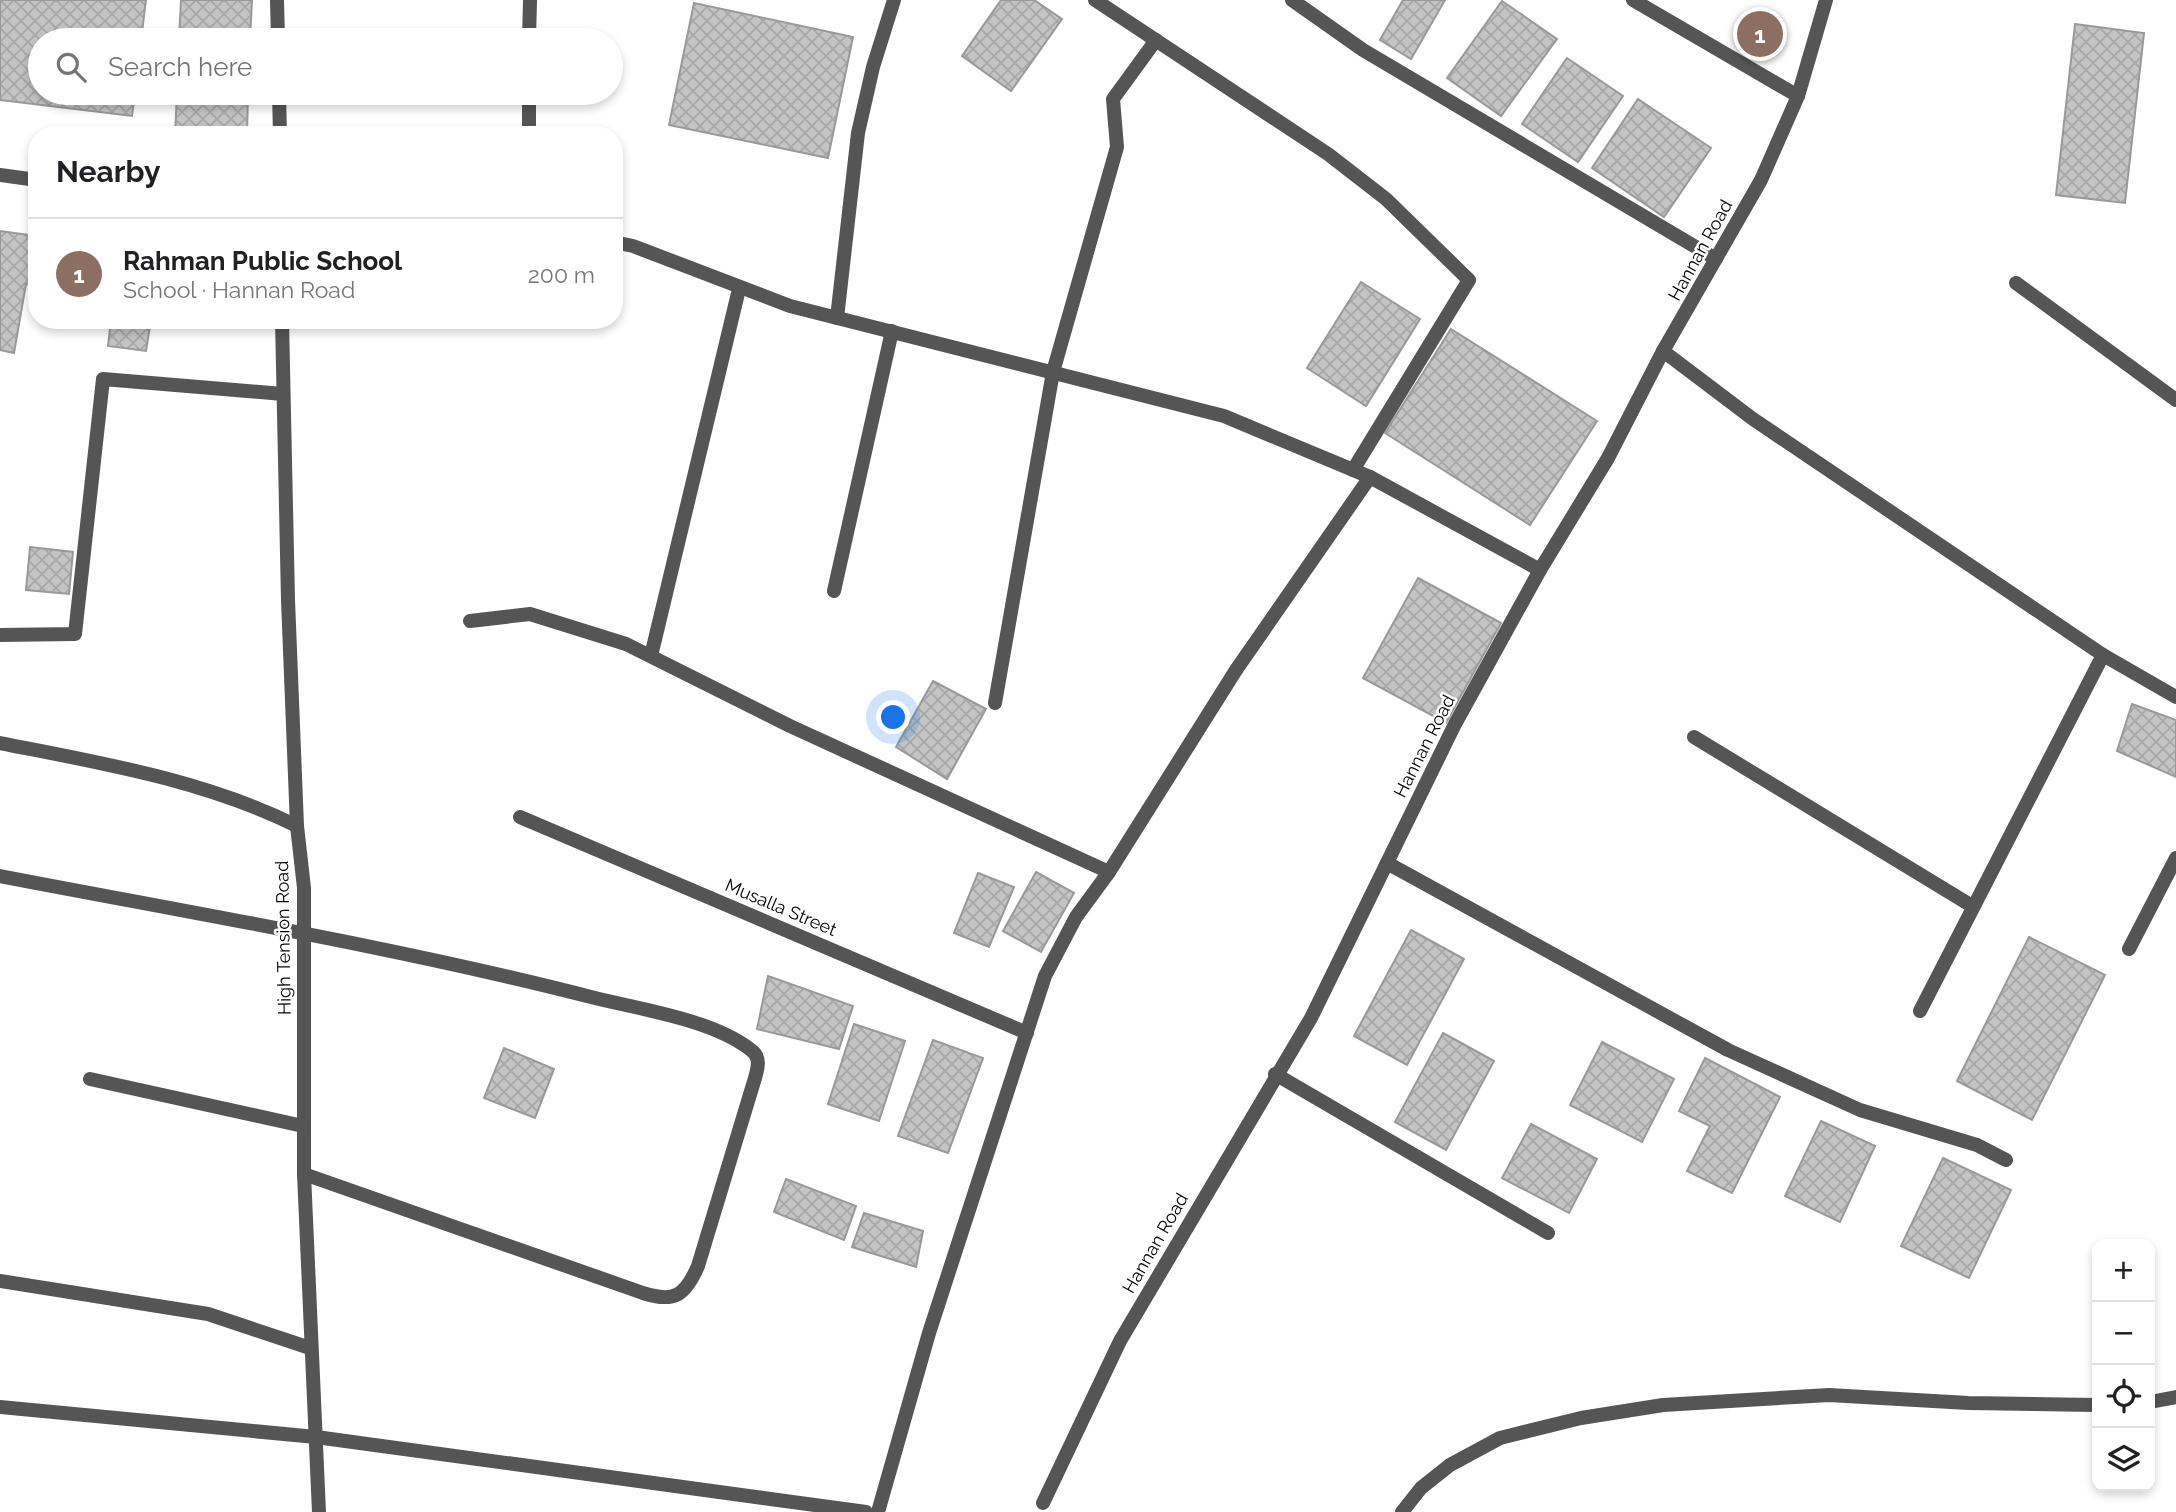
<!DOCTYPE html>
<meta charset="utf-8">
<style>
body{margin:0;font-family:Raleway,sans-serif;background:#f6f6f6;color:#202124}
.controls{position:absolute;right:21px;bottom:21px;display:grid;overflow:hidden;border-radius:14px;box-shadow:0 4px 10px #0003}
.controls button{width:63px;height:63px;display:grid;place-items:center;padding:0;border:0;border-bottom:2px solid #e0e0e0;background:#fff;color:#202124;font:35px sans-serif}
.you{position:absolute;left:894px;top:718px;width:24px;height:24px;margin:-18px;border:5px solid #fff;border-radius:50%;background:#1a73e8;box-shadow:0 0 0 10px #1a73e833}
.badge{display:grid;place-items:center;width:46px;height:46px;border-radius:50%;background:#111827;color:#fff;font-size:23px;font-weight:700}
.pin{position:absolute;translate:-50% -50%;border:4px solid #fff;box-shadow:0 2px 7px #0006}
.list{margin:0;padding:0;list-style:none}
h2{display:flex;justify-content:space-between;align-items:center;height:91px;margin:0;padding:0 28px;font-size:30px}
h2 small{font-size:23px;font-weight:400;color:#757577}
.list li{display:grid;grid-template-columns:46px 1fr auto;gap:21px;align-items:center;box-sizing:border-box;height:112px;padding:0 28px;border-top:2px solid #e0e0e0}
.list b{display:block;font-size:26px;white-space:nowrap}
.list p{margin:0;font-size:23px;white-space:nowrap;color:#757577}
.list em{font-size:23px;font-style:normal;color:#757577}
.icon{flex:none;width:38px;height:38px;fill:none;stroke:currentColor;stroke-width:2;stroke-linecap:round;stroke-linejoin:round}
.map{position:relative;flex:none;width:2176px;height:1512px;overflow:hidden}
.search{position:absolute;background:#fff;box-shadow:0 4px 10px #0003;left:28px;top:28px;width:595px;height:77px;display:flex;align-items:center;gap:18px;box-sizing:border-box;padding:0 24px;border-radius:38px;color:#757577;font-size:26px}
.panel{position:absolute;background:#fff;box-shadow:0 4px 10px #0003;left:28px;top:126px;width:595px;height:203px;border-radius:28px}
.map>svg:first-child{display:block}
.building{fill:url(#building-cross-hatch);stroke:#999;stroke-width:2}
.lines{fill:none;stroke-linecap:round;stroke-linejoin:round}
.lane{stroke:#555;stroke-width:14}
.street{stroke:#555;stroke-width:14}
.labels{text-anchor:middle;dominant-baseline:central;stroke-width:5;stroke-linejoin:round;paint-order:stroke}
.street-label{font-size:18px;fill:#000;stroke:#fff}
</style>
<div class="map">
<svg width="2176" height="1512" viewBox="0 0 2176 1512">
<defs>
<pattern id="building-cross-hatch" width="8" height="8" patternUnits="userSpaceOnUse" patternTransform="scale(1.75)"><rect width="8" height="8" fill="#c4c4c4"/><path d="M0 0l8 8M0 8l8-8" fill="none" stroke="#a7a7a7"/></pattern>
</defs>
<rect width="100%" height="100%" fill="#fff"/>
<g class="building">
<polygon points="0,0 146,0 141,40 40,40 40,93 135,93 132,116 0,100"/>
<polygon points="181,0 252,0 250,40 179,40"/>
<polygon points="1001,0 1034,0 1062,19 1011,91 962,56"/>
<polygon points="1403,0 1445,0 1411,59 1380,40"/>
<polygon points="1502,1 1557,39 1501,116 1447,78"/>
<polygon points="694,3 853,37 828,158 669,125"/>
<polygon points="2075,24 2144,33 2125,203 2056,195"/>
<polygon points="1567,58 1623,96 1578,162 1522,124"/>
<polygon points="177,93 248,93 247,135 175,135"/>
<polygon points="1638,99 1711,148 1664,217 1592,168"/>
<polygon points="0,231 37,236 37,285 26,284 14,353 0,350"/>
<polygon points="1361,282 1420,319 1366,406 1307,368"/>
<polygon points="111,320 151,320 146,351 108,346"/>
<polygon points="1451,329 1597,421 1530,525 1385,433"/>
<polygon points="30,547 73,552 69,594 26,590"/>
<polygon points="1418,578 1501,623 1446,723 1363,678"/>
<polygon points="933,681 986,709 947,779 896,747"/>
<polygon points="2132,704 2176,720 2176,777 2117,751"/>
<polygon points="1036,872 1074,893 1041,952 1003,931"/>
<polygon points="978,873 1014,887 989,947 954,933"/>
<polygon points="1411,930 1464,959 1407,1065 1354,1036"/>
<polygon points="2029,937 2105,975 2032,1120 1957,1081"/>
<polygon points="768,976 853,1006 839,1049 757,1029"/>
<polygon points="854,1024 905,1041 879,1121 828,1104"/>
<polygon points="1443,1033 1494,1061 1446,1150 1395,1122"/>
<polygon points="933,1040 983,1058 948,1153 898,1136"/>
<polygon points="1602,1042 1674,1079 1642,1142 1570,1105"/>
<polygon points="504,1048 554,1069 535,1118 484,1098"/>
<polygon points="1705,1058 1780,1097 1732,1193 1687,1171 1710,1126 1679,1111"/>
<polygon points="1821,1121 1875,1146 1840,1222 1785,1196"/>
<polygon points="1531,1124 1597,1159 1569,1213 1502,1178"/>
<polygon points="1943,1158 2011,1190 1969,1278 1901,1246"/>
<polygon points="786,1179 856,1206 844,1240 774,1212"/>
<polygon points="864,1213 923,1231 916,1267 852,1247"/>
</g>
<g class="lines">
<g class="lane">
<polyline points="2016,283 2176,400"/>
<polyline points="2150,1402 2176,1397"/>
<polyline points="1402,1512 1421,1488 1450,1465 1500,1438 1581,1418 1663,1405 1829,1395 1968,1403 2097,1405"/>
</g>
<g class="street">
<polyline points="277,0 278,40"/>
<polyline points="1095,0 1328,154 1386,199 1469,280 1353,470"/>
<polyline points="1292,0 1363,50 1716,259"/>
<polyline points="1633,0 1798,96"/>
<polyline points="529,40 530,0"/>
<polyline points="279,93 280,135"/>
<polyline points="529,135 529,93"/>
<polyline points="0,175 37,180"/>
<polyline points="614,242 633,246 790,306 1224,416 1370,477 1540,570"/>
<polyline points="837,318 858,133 873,67 894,0"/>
<polyline points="282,320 288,600 297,826 304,888 304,1174 319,1512"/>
<polyline points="1663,351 1753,419 2103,655 2176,697"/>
<polyline points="834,591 892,331"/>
<polyline points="470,621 530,614 626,644 790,726 1109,872"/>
<polyline points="0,635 75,634 103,379 283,394"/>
<polyline points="651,656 739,289"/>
<polyline points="995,703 1053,372 1117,147 1113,99 1156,40"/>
<polyline points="1694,737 1972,906"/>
<path d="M0,743c101,20 204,37 297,83"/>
<polyline points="520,817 1027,1033"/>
<polyline points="1387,863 1728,1050 1860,1110 1977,1145 2006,1160"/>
<path d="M0,876c198,38 396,71 591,121 47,12 121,22 160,53 10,7 7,18 4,28l-57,188c-13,30 -24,37 -55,27l-339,-119"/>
<polyline points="2129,949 2176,858"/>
<polyline points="1920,1011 2103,655"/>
<polyline points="1275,1074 1548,1233"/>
<polyline points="90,1079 303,1126"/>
<polyline points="0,1281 208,1314 310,1348"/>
<polyline points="0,1407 316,1437 866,1512"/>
<polyline points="1043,1503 1120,1341 1311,1018 1455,724 1540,570 1608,458 1663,351 1761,180 1798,96 1826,0"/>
<polyline points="878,1512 929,1333 1045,976 1076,917 1109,872 1236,670 1370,477"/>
</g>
</g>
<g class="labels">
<g class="street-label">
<text transform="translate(1700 250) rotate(-61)">Hannan Road</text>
<text transform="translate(1424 746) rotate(-63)">Hannan Road</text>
<text transform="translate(781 907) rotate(23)">Musalla Street</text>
<text transform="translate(283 938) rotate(-91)">High Tension Road</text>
<text transform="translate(1155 1243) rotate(-60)">Hannan Road</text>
</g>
</g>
</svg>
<div class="controls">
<button>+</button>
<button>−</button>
<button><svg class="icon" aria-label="locate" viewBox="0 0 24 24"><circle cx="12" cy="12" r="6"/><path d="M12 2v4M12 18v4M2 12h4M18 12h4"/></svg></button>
<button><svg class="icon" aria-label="layers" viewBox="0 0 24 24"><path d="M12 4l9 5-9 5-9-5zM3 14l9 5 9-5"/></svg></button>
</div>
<div class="you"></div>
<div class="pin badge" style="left:1760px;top:34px;background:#8d6e63">1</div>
<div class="search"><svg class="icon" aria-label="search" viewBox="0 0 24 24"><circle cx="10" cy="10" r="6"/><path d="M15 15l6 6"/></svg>Search here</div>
<section class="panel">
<h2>Nearby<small></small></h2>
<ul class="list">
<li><span class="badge" style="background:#8d6e63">1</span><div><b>Rahman Public School</b><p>School · Hannan Road</p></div><em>200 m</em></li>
</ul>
</section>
</div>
